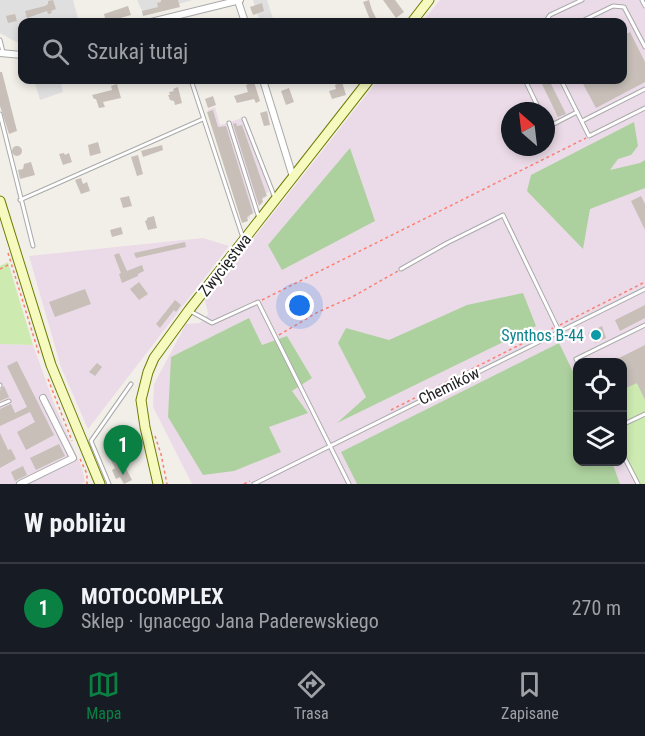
<!DOCTYPE html>
<html lang="pl">
<meta charset="utf-8">
<style>
body{margin:0;font-family:"Roboto Condensed",sans-serif;background:#20242c;color:#f1f3f6}
.controls{position:absolute;right:18px;bottom:18px;display:grid;overflow:hidden;border-radius:12px;box-shadow:0 3px 9px #0003}
.controls button{width:54px;height:54px;display:grid;place-items:center;padding:0;border:0;border-bottom:2px solid #363941;background:#171b24;color:#f1f3f6;font:30px sans-serif}
.compass{position:absolute;left:501px;top:102px;width:54px;height:54px;border-radius:50%;background:#171b24;box-shadow:0 3px 9px #0003;rotate:332deg}
.you{position:absolute;left:300px;top:306px;width:21px;height:21px;margin:-15px;border:4px solid #fff;border-radius:50%;background:#1a73e8;box-shadow:0 0 0 9px #1a73e833}
.badge{display:grid;place-items:center;width:39px;height:39px;border-radius:50%;background:#0b8043;color:#fff;font-size:20px;font-weight:700}
.pin{position:absolute;translate:-50% -50px;filter:drop-shadow(0 2px 3px #0008)}
.pin::after{content:'';position:absolute;top:32px;width:21px;height:18px;background:inherit;clip-path:polygon(0 0,100% 0,50% 100%)}
.list{margin:0;padding:0;list-style:none}
h2{display:flex;justify-content:space-between;align-items:center;height:78px;margin:0;padding:0 24px;font-size:26px}
h2 small{font-size:20px;font-weight:400;color:#9ea1a6}
.list li{display:grid;grid-template-columns:39px 1fr auto;gap:18px;align-items:center;box-sizing:border-box;height:90px;padding:0 24px;border-top:2px solid #363941}
.list b{display:block;font-size:22px;white-space:nowrap}
.list p{margin:0;font-size:20px;white-space:nowrap;color:#9ea1a6}
.list em{font-size:20px;font-style:normal;color:#9ea1a6}
.icon{flex:none;width:33px;height:33px;fill:none;stroke:currentColor;stroke-width:2;stroke-linecap:round;stroke-linejoin:round}
.map{position:relative;flex:none;width:645px;height:484px;overflow:hidden}
.search{position:absolute;background:#171b24;box-shadow:0 3px 9px #0003;left:18px;right:18px;top:18px;height:66px;display:flex;align-items:center;gap:15px;box-sizing:border-box;padding:0 21px;border-radius:12px;color:#9ea1a6;font-size:22px}
.sheet{height:168px;background:#171b24}
nav{display:flex;justify-content:space-around;align-items:center;box-sizing:border-box;height:84px;border-top:2px solid #363941;background:#171b24;font-size:16px;color:#9ea1a6}
nav a{display:grid;justify-items:center;gap:3px}
nav .on{color:#0b8043}
.map>svg:first-child{display:block}
.residential{fill:#e0dfdf}
.industrial{fill:#ebdbe8;fill-rule:evenodd}
.grass{fill:#cdebb0}
.forest{fill:#add19e}
.building{fill:#c7bfb8}
.lines{fill:none;stroke-linecap:round;stroke-linejoin:round}
.lane-casing{stroke:#a9a9a9;stroke-width:5}
.street-casing{stroke:#a9a9a9;stroke-width:8}
.secondary-casing{stroke:#707d05;stroke-width:11}
.path{stroke:#fa8072;stroke-width:1.5;stroke-dasharray:3 3;stroke-linecap:butt}
.lane{stroke:#fff;stroke-width:3}
.street{stroke:#fff;stroke-width:6}
.secondary{stroke:#f7fabf;stroke-width:9}
.culture-dot{fill:#0f9aa8;stroke:#fff;stroke-width:2}
.labels{text-anchor:middle;dominant-baseline:central;stroke-width:4.5;stroke-linejoin:round;paint-order:stroke}
.street-label{font-size:16px;fill:#222;stroke:#fff}
.culture-label{font-size:16px;fill:#0d838f;stroke:#fff;text-anchor:end}
</style>
<div class="map">
<svg width="645" height="484" viewBox="0 0 645 484">
<rect width="100%" height="100%" fill="#f2efe9"/>
<g class="residential">
<polygon points="0,0 73,0 79,22 22,22 22,45 0,33"/>
<polygon points="137,0 192,0 144,15"/>
<polygon points="253,0 267,0 273,19 266,22 260,22"/>
<polygon points="34,80 60,80 63,92 40,100"/>
</g>
<g class="industrial">
<path d="M440,0h205v484h-453l-39,-77 1,-23 32,-60 14,-1 8,-9 -3,-14 173,-220h244v-58h-200zM510,111h36v36h-36zM578,362h44v100h-44z"/>
<polygon points="215,107 220,125 245,117 269,192 263,194 265,198 251,203 255,213 250,215 250,218 243,220 208,110"/>
<polygon points="203,238 229,246 88,429 61,367 29,256"/>
<polygon points="0,344 33,345 55,406 82,468 85,482 80,484 0,484"/>
</g>
<g class="grass">
<polygon points="8,262 33,345 0,344 0,266"/>
<polygon points="645,378 645,484 639,484 623,451 623,390"/>
</g>
<g class="forest">
<polygon points="634,122 638,146 631,155 618,159 610,170 640,163 645,160 645,188 590,209 583,249 527,191 531,175"/>
<polygon points="350,148 375,221 282,270 268,245"/>
<polygon points="523,293 536,326 337,423 366,397 338,343 346,328 389,340 467,305"/>
<polygon points="249,318 262,345 287,336 312,378 292,391 308,413 269,427 281,452 234,471 203,475 168,417 171,357"/>
<polygon points="559,343 577,380 578,462 612,462 620,484 357,484 341,452"/>
</g>
<g class="building">
<polygon points="53,0 56,9 51,11 52,13 48,14 47,11 27,18 25,11 45,6 48,4 48,1"/>
<polygon points="161,0 178,0 180,7 143,16 142,11 158,7 157,3 161,2"/>
<polygon points="369,0 372,10 378,22 371,22 363,2"/>
<polygon points="383,0 395,0 404,12 396,18"/>
<polygon points="262,3 264,11 253,15 250,7"/>
<polygon points="128,6 131,15 106,22 104,14"/>
<polygon points="15,14 17,21 8,23 6,16"/>
<polygon points="630,32 645,62 645,82 596,108 581,80 622,80 622,36"/>
<polygon points="0,72 2,72 17,131 9,134 0,106"/>
<polygon points="540,80 549,80 566,114 558,117"/>
<polygon points="254,82 260,101 256,103 254,99 237,103 234,96 248,92 246,85"/>
<polygon points="342,82 346,95 332,99 329,91 336,89 335,85"/>
<polygon points="117,84 121,98 103,102 105,107 99,108 96,99 94,99 92,95 112,90 111,86"/>
<polygon points="178,87 182,103 175,105 174,101 170,100 168,95 170,95 169,92 174,91 173,89"/>
<polygon points="289,88 294,102 286,105 281,91"/>
<polygon points="213,96 216,105 208,108 205,99"/>
<polygon points="213,110 218,127 226,126 253,213 247,217 248,221 242,223 207,112"/>
<polygon points="267,111 270,125 264,126 260,113"/>
<polygon points="236,123 237,126 242,125 267,196 262,198 263,202 259,206 233,124"/>
<polygon points="98,142 101,153 90,156 88,145"/>
<polygon points="162,145 163,150 143,157 141,151"/>
<circle cx="17" cy="151" r="5"/>
<polygon points="64,153 65,155 69,153 72,162 63,165 59,154"/>
<polygon points="138,155 143,174 137,176 131,157"/>
<polygon points="31,162 35,175 20,179 18,170 23,169 24,164"/>
<polygon points="81,178 83,184 87,182 90,191 81,194 75,180"/>
<polygon points="129,196 132,206 123,208 120,198"/>
<polygon points="641,196 645,204 645,230 631,201"/>
<polygon points="154,216 157,228 148,230 145,221 147,220 147,218"/>
<polygon points="121,227 123,234 112,237 110,230"/>
<polygon points="185,242 186,247 136,258 134,253"/>
<polygon points="119,253 127,271 142,265 144,271 138,274 138,276 122,283 119,274 121,273 114,255"/>
<polygon points="139,282 148,294 139,300 130,289"/>
<polygon points="85,289 91,304 55,317 49,302"/>
<polygon points="175,300 181,305 176,312 174,310 160,328 156,324"/>
<polygon points="645,305 645,318 620,331 615,320"/>
<polygon points="602,326 606,338 595,343 588,333"/>
<polygon points="645,345 645,400 637,383 622,390 622,363 609,363"/>
<polygon points="17,361 54,435 26,450 17,432 35,422 30,412 0,426 0,409 11,404 15,413 27,407 7,366"/>
<polygon points="97,363 102,367 95,376 89,372"/>
<polygon points="4,386 9,397 0,401 0,390"/>
<polygon points="0,433 8,450 11,449 16,459 0,468"/>
<polygon points="59,444 65,456 36,470 30,458"/>
<polygon points="117,451 132,480 124,484 120,477 116,479 112,470 115,468 108,455"/>
<polygon points="23,466 27,475 15,481 11,472"/>
</g>
<g class="lines">
<g class="lane-casing">
<g id="lane">
<polyline points="642,0 645,6"/>
<polyline points="545,22 550,15 582,0"/>
<polyline points="580,22 613,6 624,7 645,47"/>
<polyline points="0,40 3,52"/>
<polyline points="191,80 243,238"/>
<polyline points="530,80 526,82 540,111"/>
<polyline points="561,80 589,136 645,108"/>
<polyline points="0,114 33,246"/>
<polyline points="244,119 275,198"/>
<polyline points="582,121 645,89"/>
<polyline points="229,123 259,218"/>
<polyline points="546,123 548,127 577,112"/>
<polyline points="20,200 203,119"/>
<polyline points="401,269 447,243 503,215 559,331"/>
<polyline points="190,311 212,323 258,302 349,484"/>
<polyline points="578,363 576,359 645,325"/>
<polyline points="0,386 0,385"/>
<polyline points="0,405 9,401"/>
<polyline points="622,425 645,414"/>
<polyline points="622,453 638,484"/>
<polyline points="109,484 91,441 131,384"/>
<polyline points="254,484 645,289"/>
</g>
</g>
<g class="street-casing">
<g id="street">
<polyline points="238,1 245,22"/>
<polyline points="151,22 240,0"/>
<polyline points="0,53 22,55"/>
<polyline points="263,80 293,177"/>
<polyline points="20,484 73,458 43,398"/>
</g>
</g>
<g class="secondary-casing">
<g id="secondary">
<polyline points="412,22 429,0"/>
<polyline points="0,201 51,365 100,484"/>
<polyline points="158,484 145,427 141,400 148,372 154,358 189,310 369,80"/>
</g>
</g>
<g class="path">
<polyline points="8,253 39,354"/>
<polyline points="0,269 10,264"/>
<polyline points="262,300 586,138"/>
<polyline points="560,325 645,282"/>
<polyline points="279,335 318,312 352,297 398,271"/>
<polyline points="48,379 72,441"/>
<polyline points="391,410 553,328"/>
<polyline points="155,436 161,454 167,484"/>
<polyline points="80,459 87,474 87,484"/>
<polyline points="244,484 250,481"/>
</g>
<use href="#lane" class="lane"/>
<use href="#street" class="street"/>
<use href="#secondary" class="secondary"/>
</g>
<circle class="culture-dot" cx="596" cy="335" r="6"/>
<g class="labels">
<g class="street-label">
<text transform="translate(225 265) rotate(-52)">Zwycięstwa</text>
<text transform="translate(449 386) rotate(-26)">Chemików</text>
</g>
<g class="culture-label">
<text x="584" y="335">Synthos B-44</text>
</g>
</g>
</svg>
<div class="controls">
<button><svg class="icon" aria-label="locate" viewBox="0 0 24 24"><circle cx="12" cy="12" r="6"/><path d="M12 2v4M12 18v4M2 12h4M18 12h4"/></svg></button>
<button><svg class="icon" aria-label="layers" viewBox="0 0 24 24"><path d="M12 4l9 5-9 5-9-5zM3 14l9 5 9-5"/></svg></button>
</div>
<svg class="compass" viewBox="-18 -18 36 36"><path d="M0-13l5 13h-10z" fill="#e53935"/><path d="M0 13l5-13h-10z" fill="#9ea1a6"/></svg>
<div class="you"></div>
<div class="pin badge" style="left:123px;top:475px">1</div>
<div class="search"><svg class="icon" aria-label="search" viewBox="0 0 24 24"><circle cx="10" cy="10" r="6"/><path d="M15 15l6 6"/></svg>Szukaj tutaj</div>
</div>
<section class="sheet">
<h2>W pobliżu<small></small></h2>
<ul class="list">
<li><span class="badge">1</span><div><b>MOTOCOMPLEX</b><p>Sklep · Ignacego Jana Paderewskiego</p></div><em>270 m</em></li>
</ul>
</section>
<nav>
<a class="on"><svg class="icon" aria-label="map" viewBox="0 0 24 24"><path d="M3 6l6-2 6 2 6-2v14l-6 2-6-2-6 2zM9 4v14M15 6v14"/></svg>Mapa</a>
<a><svg class="icon" aria-label="directions" viewBox="0 0 24 24"><path d="M12 3l9 9-9 9-9-9zM9 14v-3h6M13 9l2 2-2 2"/></svg>Trasa</a>
<a><svg class="icon" aria-label="saved" viewBox="0 0 24 24"><path d="M7 4h10v16l-5-4-5 4z"/></svg>Zapisane</a>
</nav>
